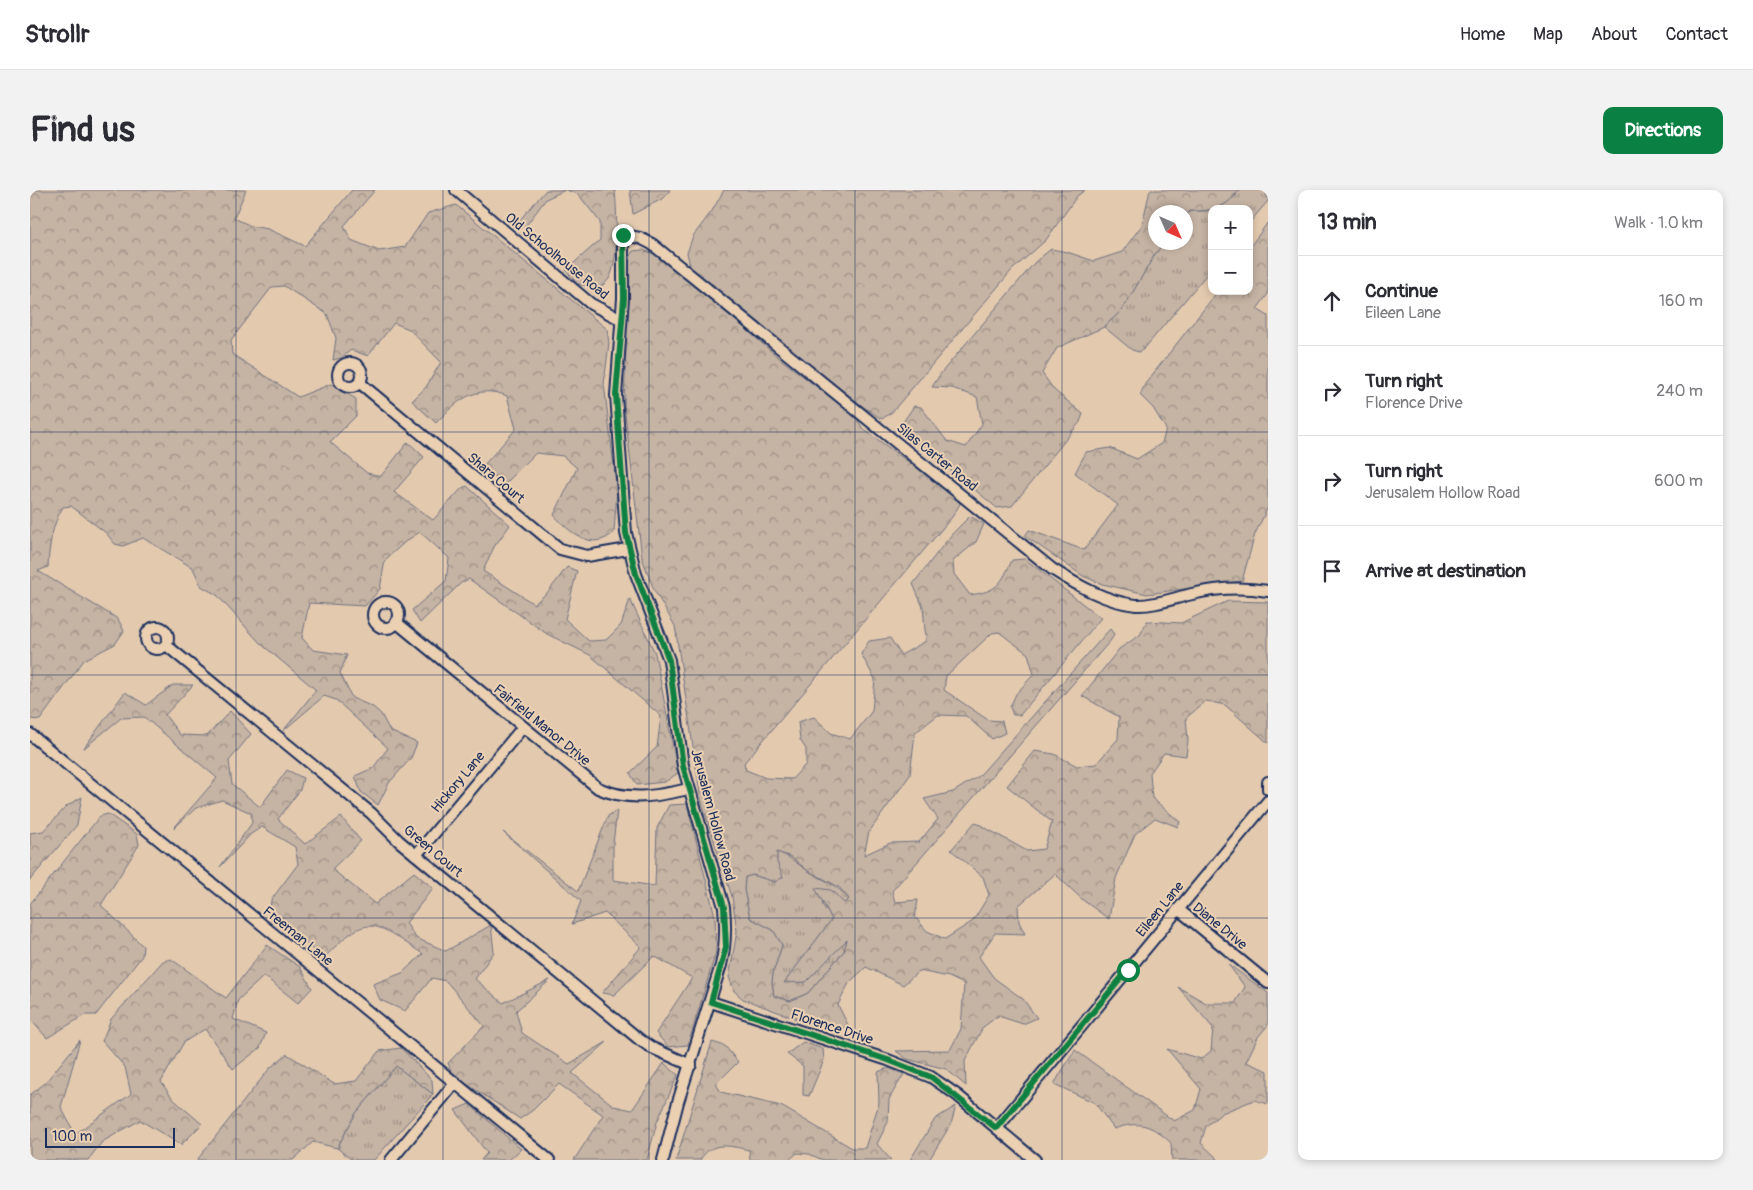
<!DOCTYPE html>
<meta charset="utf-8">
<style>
body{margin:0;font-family:Pangolin,sans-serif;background:#f2f2f3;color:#2b2b33}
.controls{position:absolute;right:15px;top:15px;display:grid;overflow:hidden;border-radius:10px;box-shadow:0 2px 8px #0003}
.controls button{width:45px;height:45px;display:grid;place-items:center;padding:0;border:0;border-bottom:1px solid #e1e1e2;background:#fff;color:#2b2b33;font:25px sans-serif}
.compass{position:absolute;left:1118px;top:15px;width:45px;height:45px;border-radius:50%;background:#fff;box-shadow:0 2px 8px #0003;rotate:135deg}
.scale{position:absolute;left:15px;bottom:12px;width:130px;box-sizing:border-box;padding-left:5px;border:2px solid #1b2f5e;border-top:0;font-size:14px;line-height:18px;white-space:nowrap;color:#1b2f5e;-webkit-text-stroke:4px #ebd0b2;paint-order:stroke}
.stop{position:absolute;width:15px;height:15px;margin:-11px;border:4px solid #0b8043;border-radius:50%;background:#fff}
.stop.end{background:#0b8043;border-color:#fff;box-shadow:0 1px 5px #0008}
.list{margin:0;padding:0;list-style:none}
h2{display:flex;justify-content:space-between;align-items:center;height:65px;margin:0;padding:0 20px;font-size:21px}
h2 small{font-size:16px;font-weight:400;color:#7c7c81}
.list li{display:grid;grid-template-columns:32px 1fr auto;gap:15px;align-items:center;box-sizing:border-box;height:90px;padding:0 20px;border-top:1px solid #e1e1e2}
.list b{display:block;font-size:19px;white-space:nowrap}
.list p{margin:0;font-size:16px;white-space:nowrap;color:#7c7c81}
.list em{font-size:16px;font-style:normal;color:#7c7c81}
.icon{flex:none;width:28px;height:28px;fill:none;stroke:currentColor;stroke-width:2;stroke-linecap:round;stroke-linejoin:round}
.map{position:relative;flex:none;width:1238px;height:970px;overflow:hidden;border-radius:10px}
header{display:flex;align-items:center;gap:30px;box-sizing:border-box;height:70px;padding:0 25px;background:#fff;border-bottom:1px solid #e1e1e2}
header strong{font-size:24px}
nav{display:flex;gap:28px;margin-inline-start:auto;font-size:18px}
.intro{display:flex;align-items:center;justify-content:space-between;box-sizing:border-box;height:120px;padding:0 30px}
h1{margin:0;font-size:35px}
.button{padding:12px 22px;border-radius:10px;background:#0b8043;color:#fff;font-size:18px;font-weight:700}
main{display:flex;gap:30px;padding:0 30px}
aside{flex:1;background:#fff;border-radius:10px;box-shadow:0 2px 8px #0003}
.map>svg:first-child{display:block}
.grass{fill:url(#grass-tufts);stroke:#707180}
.forest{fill:url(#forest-crowns);stroke:#707180;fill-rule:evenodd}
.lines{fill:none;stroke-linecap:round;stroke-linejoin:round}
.minor-casing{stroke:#1b2f5e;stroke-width:14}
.minor{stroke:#ebd0b2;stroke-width:10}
.route{stroke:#0b8043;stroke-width:6}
.grid{fill:none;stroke:#1b2f5e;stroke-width:1;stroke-opacity:0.55}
.labels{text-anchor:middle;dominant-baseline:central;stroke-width:4;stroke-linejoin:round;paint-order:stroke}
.street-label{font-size:14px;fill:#1b2f5e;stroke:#ebd0b2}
</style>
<header>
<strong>Strollr</strong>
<nav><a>Home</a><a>Map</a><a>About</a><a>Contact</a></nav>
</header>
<div class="intro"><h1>Find us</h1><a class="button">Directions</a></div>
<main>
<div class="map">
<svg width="1238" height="970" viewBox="0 0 1238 970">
<defs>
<pattern id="grass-tufts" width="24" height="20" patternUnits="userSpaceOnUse" patternTransform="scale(1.25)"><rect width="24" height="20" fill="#c5b3a3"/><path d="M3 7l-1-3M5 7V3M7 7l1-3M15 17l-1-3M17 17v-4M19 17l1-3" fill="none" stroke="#9f9288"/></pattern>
<pattern id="forest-crowns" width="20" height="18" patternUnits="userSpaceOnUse" patternTransform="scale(1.25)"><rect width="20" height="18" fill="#c5b3a3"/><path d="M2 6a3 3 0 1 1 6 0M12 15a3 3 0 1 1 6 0" fill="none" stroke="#9f9288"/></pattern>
</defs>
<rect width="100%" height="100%" fill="#e3caaf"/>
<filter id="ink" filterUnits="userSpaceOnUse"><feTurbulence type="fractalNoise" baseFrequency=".02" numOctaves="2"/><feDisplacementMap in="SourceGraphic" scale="10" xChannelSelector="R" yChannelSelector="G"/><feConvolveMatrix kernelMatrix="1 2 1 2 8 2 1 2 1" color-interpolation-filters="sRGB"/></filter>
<g filter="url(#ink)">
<g class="grass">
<polygon points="1209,0 1238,0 1238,11 1219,33 1219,19 1188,19 1205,6"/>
<polygon points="1160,21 1182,21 1182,78 1114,159 1109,162 1102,160 1074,137 1093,119 1125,64 1134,53 1156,52 1156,26"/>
<path d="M747,662c12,4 19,11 30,18 16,11 29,13 42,29l-5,4 -13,-13 -9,14 10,15 -47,63h21l42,-44 -4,13 -36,42 -18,8 -16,-5 -2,-13 1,-10 9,-28 -9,-15 -23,-12 -6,-28 1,-13 8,-2 22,7z"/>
<polygon points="366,876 403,904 344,970 322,970 307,958 326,923"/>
</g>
<g class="forest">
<path d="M0,0h216l-12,28 17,8 17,3 37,17 47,-56h23l-31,36 7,14 28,11 26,-4 23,-34 28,-8 151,124 2,14 -5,41 13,107 -3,41c-21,21 -45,0 -60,-17l23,-47 -14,-12 -27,-3 -32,32 -21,-19 33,-37 -9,-33c-32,-13 -51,6 -71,27l-24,-22 14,-14 15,-25 -32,-33 -15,-6 -26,33 -17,-6 -10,8 -8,2 3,-22 -9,-24 -43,-28 -12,1 -41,53 1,14 66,43 33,-13 25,15v17l-26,26 37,31 14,3 27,-34 16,15 -30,35 39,28 29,-32 5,-2 43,39 -16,22 -11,24 51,33 14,-12 19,-25 10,4 -12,48 24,22 17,-1 15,-15 9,-26 25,54 23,120 -13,9 -28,3 -7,-12 27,-26 4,-31 -71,-61 -43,-21 -78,-55 -8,4 -41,40 -8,-13 34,-29 3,-23 -29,-26 -14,9 -21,19 -5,29 -15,17 -56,-3 -7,35 11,12 34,5 -7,18 12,25 21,9 8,7 9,17 27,12 -6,15 -22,25 -11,22 -17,-13 -6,-16 18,-8 15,-20 -52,-48 -12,-4 -41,35 33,-41 -56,-47 -43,-48 -16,-9 -8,-18 -50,-30 -20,8 -8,-2 -9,-11 -35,-27 -8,1c-11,17 -14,40 -15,60l-10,4 80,48 6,12 -9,13 -31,16 -44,60 -10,-1z"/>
<polygon points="516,0 535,0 516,9 495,37 486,34"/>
<path d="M536,0h49c2,22 4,67 -5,87 -2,5 -8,8 -11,11l-22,-4 -11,-14 34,-30v-18l-22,-28z"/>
<polygon points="600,0 640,0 634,8 603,24"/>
<polygon points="694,0 1055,0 1047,6 1016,50 982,80 862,222 852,229 835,218 661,80 657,63 663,46 682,21"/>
<path d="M1120,0h89c-13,19 -28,21 -49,21l-4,5v-4h-30v30l8,1 -9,11 -32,55 -19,18 -47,21 -15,25 12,17 29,24 -3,8 -68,84 -15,2 -93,-76 -3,-7 13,-19 7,1 26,34 19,6 16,-23 -5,-27 -25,-9 -20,-1 9,-14 94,-111 16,-13 16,3 27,9 28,-9 20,-27z"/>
<polygon points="1238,32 1238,104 1227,119 1238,126 1238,317 1225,344 1212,391 1117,404 1072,394 1053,386 995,346 999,340 1054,360 1088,315 1045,283 1056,262 1080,258 1107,269 1132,253 1136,239 1123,218 1110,205 1115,194 1188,101 1219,101 1219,58"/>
<path d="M613,60l20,7 115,100 78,60 7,12 94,68 3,7 -8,13 -208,246 2,7 20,8 26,1 14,-15v-15l-6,-9 -2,-18 16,-5 17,16 19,6 22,-28 3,-32 -14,-25 8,-13 21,-3 11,17 25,-14 -3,-34 -10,-23 39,-50 18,-18 14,8 -8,18 -23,19 1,13 16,21c28,-4 31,-11 42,-35l13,-1 76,59 -81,97h-7l-3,-8 6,-13 18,-20 -6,-20 -29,-22 -7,1 -46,43 -2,14 44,30 14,1 3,12 -13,6 -26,-23 -28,-1 -23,18 -5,42 -41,57 -5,23 26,-12 29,-1 19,-23 -14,-20 29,-7 26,-16 131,-147 4,5 -3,6 -219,251 3,11 23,-2 -3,17 12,14 18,8 28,-18 16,-26 -6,-18 -32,-27 24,-28 52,29 17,-2 8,-27 -45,-36 28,-35 19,3 23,12 19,-2 22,-25 1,-22 -37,-21 37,-47 21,-14 7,-14 34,2 47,-22 40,1v141l-43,-38 -19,-4 -20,17 2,22 -2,16 -22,-3 -14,20 2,25 28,24 -2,5 -23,-9 -20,16 -19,44 -7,41 -25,-18 -29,-27 -37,32 1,16 6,12 -30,-1 -16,24 15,21 29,21 14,19 -14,6 -25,-8 -15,11 -18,34 1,25 -20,-17 -39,-10 -11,-8 54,-1 11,-21 3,-45 -15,-7 -30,-6 -16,14 -37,-18 -17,16 -11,22 10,20 -9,5 -37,-9 -59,-22 -9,-8 -5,-14 8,-46 -5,-34 -31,-97 -26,-174 -21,-36 -12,-32 -18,-153 5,-147 4,-7zM747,662l14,5 16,13 32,17 10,12 -5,4 -13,-13 -16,-2 17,31 -48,64 22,-1 41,-42 -3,11 -36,42 -18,8 -16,-5 -2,-13 1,-10 9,-28 -9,-15 -23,-12 -6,-28 1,-13 8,-2 22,7 8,-5 -6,-15z"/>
<path d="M143,495h20l-28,30 15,20 27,1 23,-25 21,23 -22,27 3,23 28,23 27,-37 16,8 -3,12 -22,29 27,25 36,-27 20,24 -29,28 43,35 39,-32 19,16 -27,35 10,15 30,13 45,-26 3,27 -19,27 28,24 47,-23 -34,31 6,22 47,31 38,-22 -35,31 42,33 18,4 32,-47 14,12 -21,47 -10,38h-73l29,-45 -44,-31 -26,26 -13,9 -67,-44 -5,-12 36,-37 -38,-45 -14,-3 -27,33 -25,-11 -7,-16 29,-11 21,-19c-51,-33 -54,-43 -100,5l-53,-49 1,-10 27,-36 -3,-17 -33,-20 -11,7 -31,33 32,-44 -1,-10 -29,-13 -26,8 -23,21 44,-51 -73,-61 -23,1 -38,31 42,-57 21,13z"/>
<polygon points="52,607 47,635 0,690 0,643 13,641 37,616"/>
<polygon points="657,614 685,726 686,762 658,855 638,857 626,843 662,788 624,766 584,805 572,803 611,757 575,723 542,734 551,711 473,642 548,701 578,626 587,620 583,654 583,690 625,696 627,638 639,615"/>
<polygon points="78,624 107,644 109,655 71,715 113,756 112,766 66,825 55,825 17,848 0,829 0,714 70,626"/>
<polygon points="237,755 270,777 282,798 268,813 234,786 208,810 203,829 236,843 230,858 203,879 175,839 154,852 131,892 143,909 172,934 151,955 110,930 72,952 58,970 0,970 0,905 15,893 50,850 31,917 45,944 101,904 95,877 72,851 81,829 133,771 141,769 196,808"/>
<path d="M1198,774l40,29v32l-10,12 -12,25 22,9v33l-14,-4 -32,13 -16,13 -5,17 18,17h-47l-1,-17c-19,-18 -31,-23 -57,-14l-19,-26 -41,-19 21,-34 99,71 21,-11 6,-21 -34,-40 34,10 10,-8 2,-23 -35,-41 28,16h29l10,-16z"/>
<path d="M682,852l13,4 13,16 -22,22 5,8 60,14 71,42h13l14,-45 -1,-31 10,-4 16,6 -15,25 -1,23 -11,22 14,16h-68l-14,-6 -12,-1 -8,7h-39l-1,-10c-19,-4 -37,-10 -49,10h-24z"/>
<polygon points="773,852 793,859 794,870 779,906 773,905 773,876 757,864"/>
<polygon points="371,858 402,890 403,904 366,876 326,923 307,958 283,952 263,970 167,970 240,878 257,864 304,894 326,891 349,861"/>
<polygon points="439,914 491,959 479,970 451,970 457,963 425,920"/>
<polygon points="926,916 921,934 899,970 880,970 905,929"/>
</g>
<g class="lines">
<g class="minor-casing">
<g id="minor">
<polyline points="426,0 561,114 590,129"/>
<circle cx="320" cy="185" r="12"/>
<polyline points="330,193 530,359 557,366 598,359"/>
<circle cx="356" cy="425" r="13"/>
<path d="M366,432l202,166c31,14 59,8 91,1"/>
<circle cx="127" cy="448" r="11"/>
<polyline points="136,455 341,623 369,651 610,850 622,858 661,875"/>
<polyline points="0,544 519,970"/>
<polyline points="1238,592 1238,599"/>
<polyline points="386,665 493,537"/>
<polyline points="1148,719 1238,793"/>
<polyline points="681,812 858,870 901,887 927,905 1005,970"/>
<polyline points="967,938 1238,611"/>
<polyline points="361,970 425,893"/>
<path d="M633,970l15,-58 43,-137c5,-20 5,-37 3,-58l-41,-141 -14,-106 -33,-86 -10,-41 -10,-138 7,-97v-63l17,3 12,6 400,325c25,16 54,33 84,36 18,1 38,-7 56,-11 25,-6 51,-7 76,-3"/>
</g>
</g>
<use href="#minor" class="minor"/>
</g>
</g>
<g class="lines" filter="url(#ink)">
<polyline class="route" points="593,45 594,108 586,205 596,343 606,384 639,470 653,576 694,717 696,757 681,812 858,870 901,887 966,938 1098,780"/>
</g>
<path class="grid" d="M206,0v970M413,0v970M619,0v970M825,0v970M1032,0v970M0,242h1238M0,485h1238M0,728h1238"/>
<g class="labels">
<g class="street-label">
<text transform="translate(527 66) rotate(39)">Old Schoolhouse Road</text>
<text transform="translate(907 267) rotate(39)">Silas Carter Road</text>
<text transform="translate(466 288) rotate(40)">Shara Court</text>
<text transform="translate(512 535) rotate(39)">Fairfield Manor Drive</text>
<text transform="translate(428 592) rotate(-50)">Hickory Lane</text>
<text transform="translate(683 625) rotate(75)">Jerusalem Hollow Road</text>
<text transform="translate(403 661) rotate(40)">Green Court</text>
<text transform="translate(1130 719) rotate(-51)">Eileen Lane</text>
<text transform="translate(1190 736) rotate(39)">Diane Drive</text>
<text transform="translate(268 746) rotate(39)">Freeman Lane</text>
<text transform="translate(802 837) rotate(18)">Florence Drive</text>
</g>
</g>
</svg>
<div class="controls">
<button>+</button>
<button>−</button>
</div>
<svg class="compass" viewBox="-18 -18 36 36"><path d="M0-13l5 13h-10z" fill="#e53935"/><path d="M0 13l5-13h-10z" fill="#7c7c81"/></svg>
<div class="scale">100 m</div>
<div class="stop" style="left:1098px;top:780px"></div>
<div class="stop end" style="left:593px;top:45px"></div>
</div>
<aside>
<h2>13 min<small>Walk · 1.0 km</small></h2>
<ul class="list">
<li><svg class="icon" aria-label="ahead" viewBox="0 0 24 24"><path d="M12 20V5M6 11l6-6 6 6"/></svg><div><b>Continue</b><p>Eileen Lane</p></div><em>160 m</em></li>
<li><svg class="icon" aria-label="right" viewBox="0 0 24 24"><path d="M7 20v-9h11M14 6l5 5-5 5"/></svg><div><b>Turn right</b><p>Florence Drive</p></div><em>240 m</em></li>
<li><svg class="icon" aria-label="right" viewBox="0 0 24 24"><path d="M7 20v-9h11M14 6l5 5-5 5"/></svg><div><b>Turn right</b><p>Jerusalem Hollow Road</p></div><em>600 m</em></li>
<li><svg class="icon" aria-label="arrive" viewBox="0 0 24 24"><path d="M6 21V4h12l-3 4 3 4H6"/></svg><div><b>Arrive at destination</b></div></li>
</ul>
</aside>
</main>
